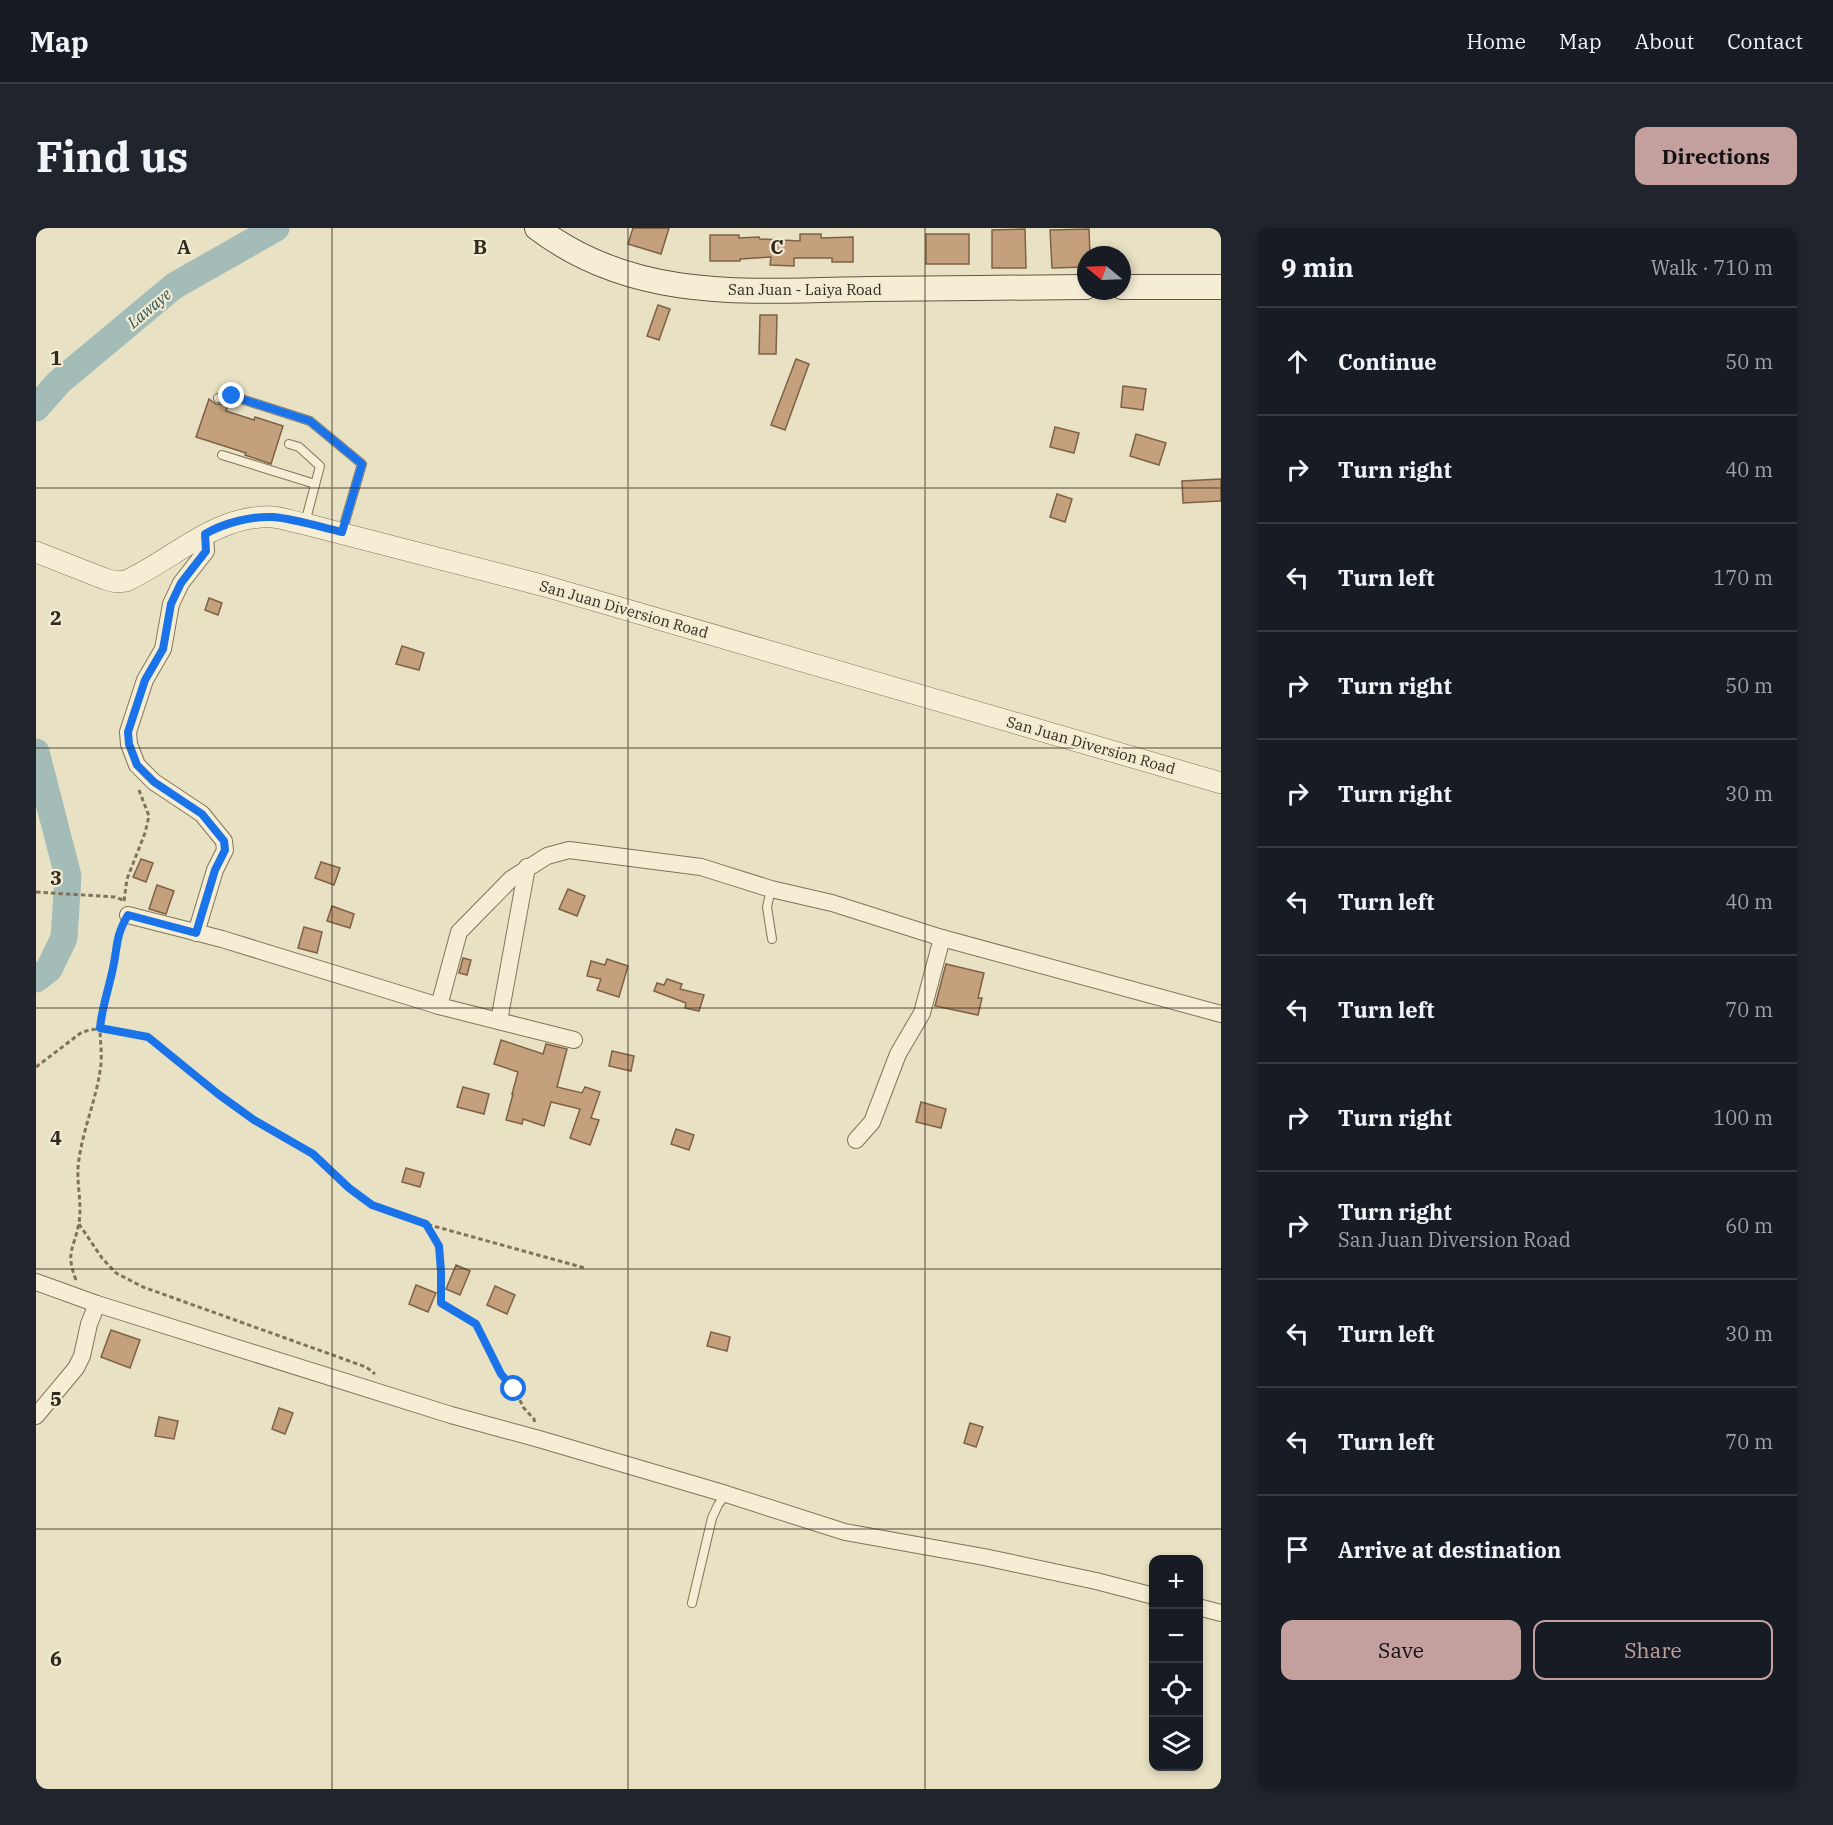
<!DOCTYPE html>
<meta charset="utf-8">
<style>
body{margin:0;font-family:"IBM Plex Serif",serif;background:#20242c;color:#f1f3f6}
.controls{position:absolute;right:18px;bottom:18px;display:grid;overflow:hidden;border-radius:12px;box-shadow:0 3px 9px #0003}
.controls button{width:54px;height:54px;display:grid;place-items:center;padding:0;border:0;border-bottom:2px solid #363941;background:#171b24;color:#f1f3f6;font:30px sans-serif}
.compass{position:absolute;left:1041px;top:18px;width:54px;height:54px;border-radius:50%;background:#171b24;box-shadow:0 3px 9px #0003;rotate:289deg}
.stop{position:absolute;width:18px;height:18px;margin:-14px;border:4px solid #1a73e8;border-radius:50%;background:#fff}
.stop.end{background:#1a73e8;border-color:#fff;box-shadow:0 2px 6px #0008}
.list{margin:0;padding:0;list-style:none}
h2{display:flex;justify-content:space-between;align-items:center;height:78px;margin:0;padding:0 24px;font-size:26px}
h2 small{font-size:20px;font-weight:400;color:#9ea1a6}
.list li{display:grid;grid-template-columns:39px 1fr auto;gap:18px;align-items:center;box-sizing:border-box;height:108px;padding:0 24px;border-top:2px solid #363941}
.list b{display:block;font-size:22px;white-space:nowrap}
.list p{margin:0;font-size:20px;white-space:nowrap;color:#9ea1a6}
.list em{font-size:20px;font-style:normal;color:#9ea1a6}
.actions{display:flex;gap:12px;padding:18px 24px}
.actions a{flex:1;padding:14px 0;border:2px solid #c3a09d;border-radius:12px;text-align:center;font-size:21px;color:#c3a09d}
.actions .main{background:#c3a09d;color:#111}
.icon{flex:none;width:33px;height:33px;fill:none;stroke:currentColor;stroke-width:2;stroke-linecap:round;stroke-linejoin:round}
.map{position:relative;flex:none;width:1185px;height:1561px;overflow:hidden;border-radius:12px}
header{display:flex;align-items:center;gap:36px;box-sizing:border-box;height:84px;padding:0 30px;background:#171b24;border-bottom:2px solid #363941}
header strong{font-size:28px}
nav{display:flex;gap:33px;margin-inline-start:auto;font-size:21px}
.intro{display:flex;align-items:center;justify-content:space-between;box-sizing:border-box;height:144px;padding:0 36px}
h1{margin:0;font-size:42px}
.button{padding:15px 27px;border-radius:12px;background:#c3a09d;color:#111;font-size:21px;font-weight:700}
main{display:flex;gap:36px;padding:0 36px}
aside{flex:1;background:#171b24;border-radius:12px;box-shadow:0 3px 9px #0003}
.map>svg:first-child{display:block}
.lines{fill:none;stroke-linecap:round;stroke-linejoin:round}
.river{stroke:#a4bcb8;stroke-width:27}
.building{fill:#c4a17c;stroke:#7e6144;stroke-width:1.5}
.service-casing{stroke:#81735b;stroke-width:10}
.minor-casing{stroke:#81735b;stroke-width:18}
.tertiary-casing{stroke:#81735b;stroke-width:22}
.secondary-casing{stroke:#63553f;stroke-width:26}
.path{stroke:#81735b;stroke-width:3;stroke-dasharray:4.5 3;stroke-linecap:butt}
.service{stroke:#f5eed5;stroke-width:8}
.minor{stroke:#f5eed5;stroke-width:16}
.tertiary{stroke:#f5eed5;stroke-width:21}
.secondary{stroke:#f5eed5;stroke-width:24}
.route{stroke:#1a73e8;stroke-width:8}
.grid{fill:none;stroke:#332a1e;stroke-width:1.5;stroke-opacity:0.55}
.labels{text-anchor:middle;dominant-baseline:central;stroke-width:4.5;stroke-linejoin:round;paint-order:stroke}
.street-label{font-size:15px;fill:#332a1e;stroke:#f1ebd1}
.water-label{font-size:16px;font-style:italic;fill:#2f5051;stroke:#f1ebd1}
.grid-label{font-size:20px;text-anchor:middle;font-weight:bold;fill:#332a1e;stroke:#f1ebd1;stroke-width:4.5;stroke-linejoin:round;paint-order:stroke}
</style>
<header>
<strong>Map</strong>
<nav><a>Home</a><a>Map</a><a>About</a><a>Contact</a></nav>
</header>
<div class="intro"><h1>Find us</h1><a class="button">Directions</a></div>
<main>
<div class="map">
<svg width="1185" height="1561" viewBox="0 0 1185 1561">
<rect width="100%" height="100%" fill="#e9e1c3"/>
<g class="lines">
<g class="river">
<polyline points="0,180 23,154 138,58 240,0"/>
<polyline points="0,524 32,648 28,710 13,741 0,751"/>
</g>
</g>
<g class="building">
<polygon points="597,0 633,0 625,26 592,16"/>
<polygon points="989,1 990,40 956,40 956,2"/>
<polygon points="1053,1 1054,27 1050,27 1050,39 1016,40 1014,2"/>
<polygon points="764,6 785,6 785,10 817,9 817,34 796,34 796,30 758,30 758,38 734,37 735,29 704,31 704,33 674,33 674,7 703,7 703,10 723,9 724,11 764,13"/>
<rect x="890" y="6" width="43" height="30"/>
<polygon points="622,77 634,81 623,112 611,108"/>
<polygon points="724,87 741,87 740,126 723,126"/>
<polygon points="760,131 773,136 749,202 735,197"/>
<polygon points="1087,158 1110,161 1107,182 1085,179"/>
<polygon points="173,171 180,176 192,177 190,183 218,192 219,189 247,198 235,236 209,227 210,225 160,209"/>
<polygon points="1019,199 1043,205 1038,225 1014,219"/>
<polygon points="1100,206 1130,215 1123,237 1094,228"/>
<polygon points="1185,251 1185,273 1147,275 1146,253"/>
<polygon points="1021,266 1036,271 1029,294 1014,289"/>
<polygon points="173,370 186,375 182,387 169,382"/>
<polygon points="366,418 388,425 383,442 360,436"/>
<polygon points="105,631 117,635 110,654 97,649"/>
<polygon points="285,634 304,640 298,657 279,650"/>
<polygon points="121,657 138,663 130,686 113,681"/>
<polygon points="532,661 549,668 541,688 523,681"/>
<polygon points="296,678 318,686 314,700 291,693"/>
<polygon points="268,699 286,704 281,725 262,720"/>
<polygon points="427,730 435,732 431,747 423,745"/>
<polygon points="571,731 592,738 583,769 561,762 565,751 551,748 555,733 569,737"/>
<polygon points="910,736 948,745 942,770 946,770 942,787 899,778"/>
<polygon points="631,751 646,756 644,761 668,767 663,783 649,780 650,775 618,763 621,755 628,757"/>
<polygon points="465,812 507,826 510,816 531,821 521,859 546,865 549,859 564,864 555,890 563,892 554,917 534,910 544,881 515,874 508,898 487,891 486,896 470,892 477,866 476,866 482,844 458,836"/>
<polygon points="576,823 598,828 595,843 573,838"/>
<polygon points="427,859 453,866 448,886 421,879"/>
<polygon points="885,874 910,881 905,900 880,894"/>
<polygon points="640,901 658,907 653,922 635,916"/>
<polygon points="370,940 388,945 384,959 366,954"/>
<polygon points="420,1037 434,1043 424,1067 410,1061"/>
<polygon points="380,1057 400,1065 392,1084 373,1076"/>
<polygon points="459,1058 479,1067 471,1086 451,1077"/>
<polygon points="75,1102 104,1112 94,1140 65,1129"/>
<polygon points="675,1104 694,1109 691,1123 671,1118"/>
<polygon points="243,1180 257,1185 249,1206 236,1201"/>
<polygon points="123,1189 142,1193 138,1211 119,1208"/>
<polygon points="934,1195 947,1199 940,1219 928,1215"/>
</g>
<g class="lines">
<g class="service-casing">
<g id="service">
<polyline points="182,170 196,168 274,193 326,236 306,304"/>
<polyline points="253,216 263,219 284,238 269,295"/>
<polyline points="186,227 279,256"/>
<polyline points="735,661 731,679 736,711"/>
<polyline points="656,1375 676,1290 682,1277 690,1266"/>
</g>
</g>
<g class="minor-casing">
<g id="minor">
<polyline points="92,687 186,711 403,778 538,812"/>
<polyline points="160,705 179,642 189,622 188,613 166,586 118,554 101,537 93,516 92,504 109,452 127,421 135,376 145,355 170,323 169,306"/>
<polyline points="403,778 423,704 475,651 511,628 533,622 665,639 735,661 796,675 906,710 1185,786"/>
<polyline points="463,793 491,639"/>
<polyline points="820,912 836,894 862,826 886,785 906,710"/>
<polyline points="0,1054 61,1076 415,1187 503,1211 690,1266 809,1304 948,1329 1060,1353 1118,1368"/>
<polyline points="0,1188 40,1140 46,1128 53,1096 61,1076"/>
<polyline points="1162,1379 1185,1385"/>
</g>
</g>
<g class="tertiary-casing">
<path id="tertiary" d="M0,324l69,27 11,3 10,-1c48,-22 90,-67 147,-64 10,1 21,5 32,7l240,62 676,197"/>
</g>
<g class="secondary-casing">
<g id="secondary">
<path d="M501,0c99,75 214,63 331,61 73,-1 145,-1 218,-2"/>
<polyline points="1086,59 1185,59"/>
</g>
</g>
<g class="path">
<polyline points="0,664 79,669 87,672"/>
<polyline points="88,673 91,651 109,605 113,588 103,562"/>
<polyline points="0,839 46,804 64,800 112,809 182,866 218,892 277,926 313,960 336,977 390,996 549,1040"/>
<polyline points="43,996 66,1030 80,1045 107,1059 330,1139 339,1146"/>
<polyline points="391,998 403,1018 405,1043 405,1075 440,1096 464,1146 479,1161 487,1179 498,1191 499,1196"/>
<path d="M40,1052c-11,-28 -2,-31 3,-57 3,-19 -2,-37 -1,-55 3,-36 19,-68 23,-104 1,-12 -1,-24 -1,-37 1,-21 11,-41 14,-63 2,-12 2,-24 6,-36"/>
</g>
<use href="#service" class="service"/>
<use href="#minor" class="minor"/>
<use href="#tertiary" class="tertiary"/>
<use href="#secondary" class="secondary"/>
</g>
<g class="lines">
<path class="route" d="M196,168l78,25 52,43 -20,68c-22,-5 -46,-13 -69,-15 -22,-1 -49,6 -68,17l1,17 -25,32 -10,21 -8,45 -18,31 -17,52 1,12 8,21 17,17 48,32 22,27 1,9 -10,20 -19,63 -68,-18c-13,22 -10,30 -15,53 -4,20 -11,39 -13,60l48,9 70,57 36,26 59,34 36,34 23,17 54,19 13,22 2,25v32l35,21 25,50 13,15"/>
</g>
<path class="grid" d="M296,0v1561M592,0v1561M889,0v1561M0,260h1185M0,520h1185M0,780h1185M0,1041h1185M0,1301h1185"/>
<g class="labels">
<g class="street-label">
<text x="769" y="61">San Juan - Laiya Road</text>
<text transform="translate(588 381) rotate(16)">San Juan Diversion Road</text>
<text transform="translate(1055 517) rotate(16)">San Juan Diversion Road</text>
</g>
<g class="water-label">
<text transform="translate(113 80) rotate(-40)">Lawaye</text>
</g>
</g>
<g class="grid-label">
<text x="148" y="26">A</text>
<text x="444" y="26">B</text>
<text x="741" y="26">C</text>
<text x="20" y="137">1</text>
<text x="20" y="397">2</text>
<text x="20" y="657">3</text>
<text x="20" y="917">4</text>
<text x="20" y="1178">5</text>
<text x="20" y="1438">6</text>
</g>
</svg>
<div class="controls">
<button>+</button>
<button>−</button>
<button><svg class="icon" aria-label="locate" viewBox="0 0 24 24"><circle cx="12" cy="12" r="6"/><path d="M12 2v4M12 18v4M2 12h4M18 12h4"/></svg></button>
<button><svg class="icon" aria-label="layers" viewBox="0 0 24 24"><path d="M12 4l9 5-9 5-9-5zM3 14l9 5 9-5"/></svg></button>
</div>
<svg class="compass" viewBox="-18 -18 36 36"><path d="M0-13l5 13h-10z" fill="#e53935"/><path d="M0 13l5-13h-10z" fill="#9ea1a6"/></svg>
<div class="stop" style="left:478px;top:1161px"></div>
<div class="stop end" style="left:196px;top:168px"></div>
</div>
<aside>
<h2>9 min<small>Walk · 710 m</small></h2>
<ul class="list">
<li><svg class="icon" aria-label="ahead" viewBox="0 0 24 24"><path d="M12 20V5M6 11l6-6 6 6"/></svg><div><b>Continue</b></div><em>50 m</em></li>
<li><svg class="icon" aria-label="right" viewBox="0 0 24 24"><path d="M7 20v-9h11M14 6l5 5-5 5"/></svg><div><b>Turn right</b></div><em>40 m</em></li>
<li><svg class="icon" aria-label="left" viewBox="0 0 24 24"><path d="M17 20v-9H6M10 6l-5 5 5 5"/></svg><div><b>Turn left</b></div><em>170 m</em></li>
<li><svg class="icon" aria-label="right" viewBox="0 0 24 24"><path d="M7 20v-9h11M14 6l5 5-5 5"/></svg><div><b>Turn right</b></div><em>50 m</em></li>
<li><svg class="icon" aria-label="right" viewBox="0 0 24 24"><path d="M7 20v-9h11M14 6l5 5-5 5"/></svg><div><b>Turn right</b></div><em>30 m</em></li>
<li><svg class="icon" aria-label="left" viewBox="0 0 24 24"><path d="M17 20v-9H6M10 6l-5 5 5 5"/></svg><div><b>Turn left</b></div><em>40 m</em></li>
<li><svg class="icon" aria-label="left" viewBox="0 0 24 24"><path d="M17 20v-9H6M10 6l-5 5 5 5"/></svg><div><b>Turn left</b></div><em>70 m</em></li>
<li><svg class="icon" aria-label="right" viewBox="0 0 24 24"><path d="M7 20v-9h11M14 6l5 5-5 5"/></svg><div><b>Turn right</b></div><em>100 m</em></li>
<li><svg class="icon" aria-label="right" viewBox="0 0 24 24"><path d="M7 20v-9h11M14 6l5 5-5 5"/></svg><div><b>Turn right</b><p>San Juan Diversion Road</p></div><em>60 m</em></li>
<li><svg class="icon" aria-label="left" viewBox="0 0 24 24"><path d="M17 20v-9H6M10 6l-5 5 5 5"/></svg><div><b>Turn left</b></div><em>30 m</em></li>
<li><svg class="icon" aria-label="left" viewBox="0 0 24 24"><path d="M17 20v-9H6M10 6l-5 5 5 5"/></svg><div><b>Turn left</b></div><em>70 m</em></li>
<li><svg class="icon" aria-label="arrive" viewBox="0 0 24 24"><path d="M6 21V4h12l-3 4 3 4H6"/></svg><div><b>Arrive at destination</b></div></li>
</ul>
<div class="actions"><a class="main">Save</a><a>Share</a></div>
</aside>
</main>
